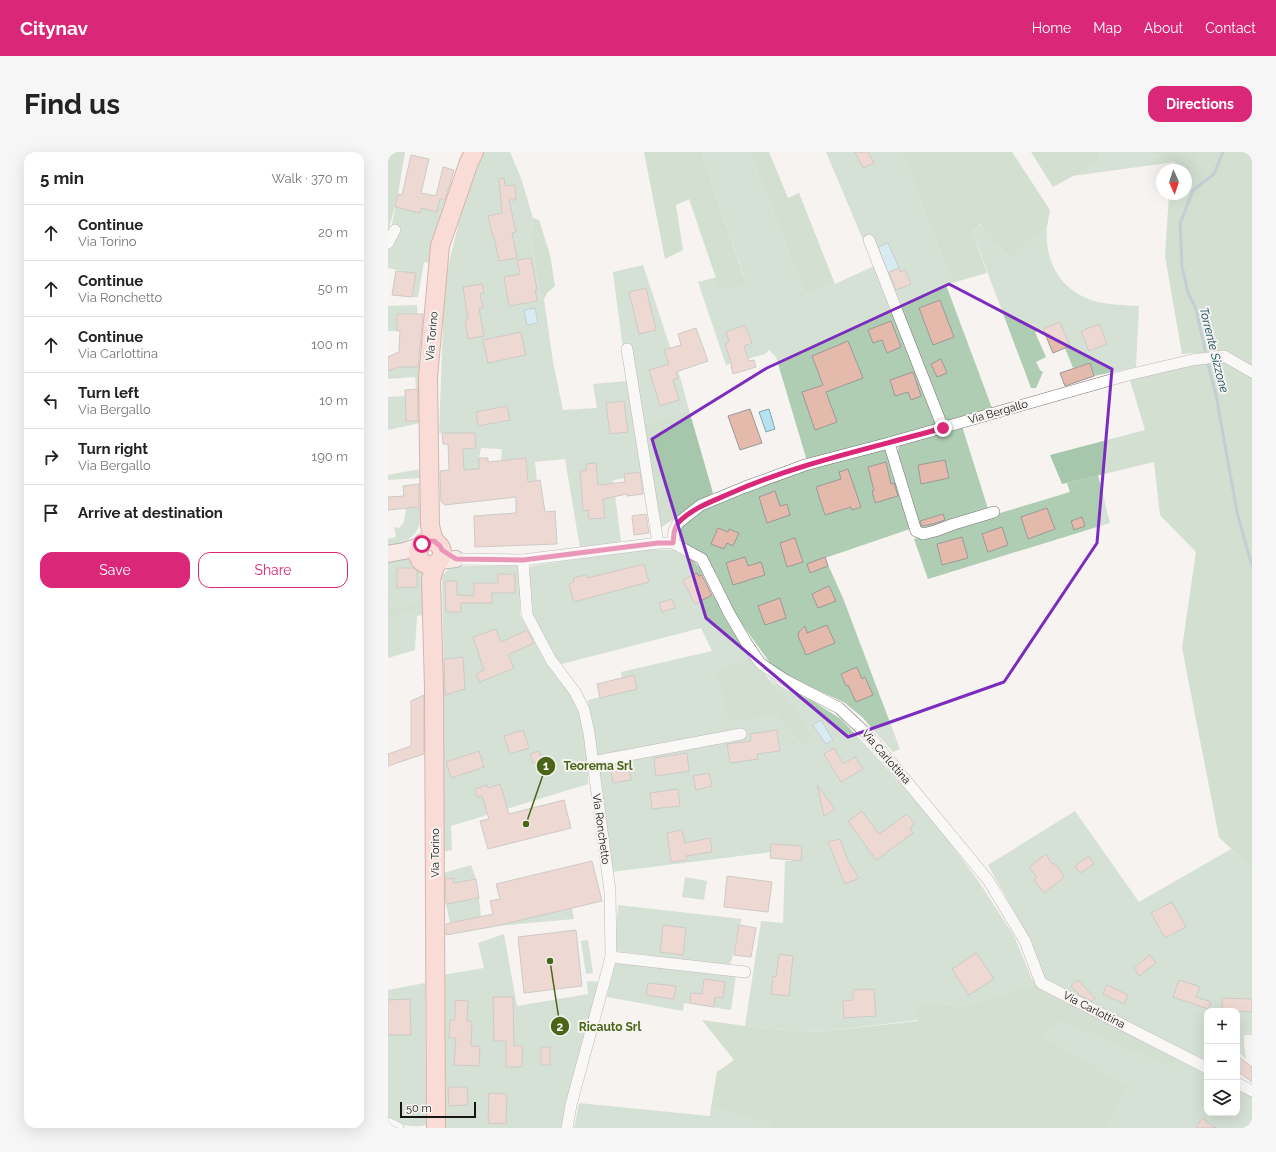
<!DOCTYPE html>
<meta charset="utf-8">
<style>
body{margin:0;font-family:Raleway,sans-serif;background:#f6f6f6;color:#222}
.controls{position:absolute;right:12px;bottom:12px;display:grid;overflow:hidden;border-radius:8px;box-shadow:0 4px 16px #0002}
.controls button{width:36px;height:36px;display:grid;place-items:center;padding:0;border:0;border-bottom:1px solid #e0e0e0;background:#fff;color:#222;font:20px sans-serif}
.compass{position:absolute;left:768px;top:12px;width:36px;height:36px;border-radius:50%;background:#fff;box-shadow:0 4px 16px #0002;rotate:177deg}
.scale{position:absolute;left:12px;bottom:10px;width:76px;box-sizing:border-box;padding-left:4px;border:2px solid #161514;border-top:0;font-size:11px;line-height:14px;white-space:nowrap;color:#161514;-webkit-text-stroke:3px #f6f3f1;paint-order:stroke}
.stop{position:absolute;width:12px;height:12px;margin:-9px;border:3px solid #db2777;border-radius:50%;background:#fff}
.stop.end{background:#db2777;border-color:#fff;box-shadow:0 1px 4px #0008}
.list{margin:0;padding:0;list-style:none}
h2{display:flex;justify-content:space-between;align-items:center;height:52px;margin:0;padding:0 16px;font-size:17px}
h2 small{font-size:13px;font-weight:400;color:#767676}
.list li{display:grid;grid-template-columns:26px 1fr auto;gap:12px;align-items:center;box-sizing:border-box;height:56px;padding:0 16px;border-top:1px solid #e0e0e0}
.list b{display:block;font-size:15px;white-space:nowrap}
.list p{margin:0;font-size:13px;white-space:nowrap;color:#767676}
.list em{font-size:13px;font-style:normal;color:#767676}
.actions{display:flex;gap:8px;padding:12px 16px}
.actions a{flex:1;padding:9px 0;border:1px solid #db2777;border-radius:12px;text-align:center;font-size:14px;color:#db2777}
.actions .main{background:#db2777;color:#fff}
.icon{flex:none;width:22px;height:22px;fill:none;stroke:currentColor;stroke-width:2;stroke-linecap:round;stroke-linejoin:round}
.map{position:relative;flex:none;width:864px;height:976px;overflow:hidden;border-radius:12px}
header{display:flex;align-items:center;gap:24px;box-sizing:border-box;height:56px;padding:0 20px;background:#db2777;color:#fff}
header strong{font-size:19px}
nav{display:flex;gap:22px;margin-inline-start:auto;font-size:14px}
.intro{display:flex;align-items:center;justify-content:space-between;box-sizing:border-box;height:96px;padding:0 24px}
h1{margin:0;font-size:28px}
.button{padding:10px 18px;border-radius:12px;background:#db2777;color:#fff;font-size:14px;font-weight:700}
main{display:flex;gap:24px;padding:0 24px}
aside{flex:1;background:#fff;border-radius:12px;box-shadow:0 4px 16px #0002}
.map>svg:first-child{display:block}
.green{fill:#afcdb3}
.forest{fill:#a7c7ac}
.water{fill:#b4e2f0;stroke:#85a4ae}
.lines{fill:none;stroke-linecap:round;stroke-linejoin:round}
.stream{stroke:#85a4ae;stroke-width:3}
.building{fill:#e3baab;stroke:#9c9998}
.street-casing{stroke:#777473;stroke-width:12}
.secondary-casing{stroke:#777473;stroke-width:18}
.primary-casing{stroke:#ad6b5e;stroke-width:20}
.street{stroke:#fff;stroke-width:11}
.secondary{stroke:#ffe0db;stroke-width:16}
.primary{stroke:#fec2b6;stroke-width:18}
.route{stroke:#db2777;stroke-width:5}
.marked{fill:none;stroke:#7b2cbf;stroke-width:3;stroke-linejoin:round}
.labels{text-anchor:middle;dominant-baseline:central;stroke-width:4;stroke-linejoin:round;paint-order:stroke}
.street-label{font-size:11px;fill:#161514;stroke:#f6f3f1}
.water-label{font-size:12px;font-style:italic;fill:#004554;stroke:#f6f3f1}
.leader{fill:none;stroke:#496517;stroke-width:1.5}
.callout-dot{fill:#496517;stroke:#f6f3f1;stroke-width:1.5}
.mark-label{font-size:12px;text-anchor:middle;font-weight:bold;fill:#fff}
.callout-label{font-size:12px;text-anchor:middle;font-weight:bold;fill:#496517;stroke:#f6f3f1;stroke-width:4;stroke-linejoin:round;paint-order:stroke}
</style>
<header>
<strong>Citynav</strong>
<nav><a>Home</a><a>Map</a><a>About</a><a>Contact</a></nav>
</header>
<div class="intro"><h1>Find us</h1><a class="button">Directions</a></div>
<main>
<aside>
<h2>5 min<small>Walk · 370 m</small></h2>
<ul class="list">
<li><svg class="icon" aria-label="ahead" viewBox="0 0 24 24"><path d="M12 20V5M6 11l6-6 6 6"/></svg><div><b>Continue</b><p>Via Torino</p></div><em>20 m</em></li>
<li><svg class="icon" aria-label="ahead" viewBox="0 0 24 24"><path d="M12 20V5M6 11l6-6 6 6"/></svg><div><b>Continue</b><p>Via Ronchetto</p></div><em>50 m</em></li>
<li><svg class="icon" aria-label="ahead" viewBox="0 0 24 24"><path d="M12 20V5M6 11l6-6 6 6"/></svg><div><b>Continue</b><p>Via Carlottina</p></div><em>100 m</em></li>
<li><svg class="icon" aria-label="left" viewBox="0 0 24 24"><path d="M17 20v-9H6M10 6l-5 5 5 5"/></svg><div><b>Turn left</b><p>Via Bergallo</p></div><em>10 m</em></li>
<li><svg class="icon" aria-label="right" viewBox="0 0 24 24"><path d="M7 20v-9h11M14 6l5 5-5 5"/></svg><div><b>Turn right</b><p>Via Bergallo</p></div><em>190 m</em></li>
<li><svg class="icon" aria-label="arrive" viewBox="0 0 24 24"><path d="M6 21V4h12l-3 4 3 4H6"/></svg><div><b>Arrive at destination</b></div></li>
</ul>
<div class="actions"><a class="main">Save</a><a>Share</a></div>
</aside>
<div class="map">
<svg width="864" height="976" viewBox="0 0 864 976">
<rect width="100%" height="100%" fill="#f6f3f1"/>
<g class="green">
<polygon points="96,0 122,0 133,26 145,66 143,83 151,136 156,147 165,210 175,258 209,256 205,232 239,229 225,120 255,113 293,228 301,258 253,273 255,319 236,322 237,326 225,328 233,389 216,394 192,396 177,307 147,310 149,329 140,330 138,306 113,309 114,297 93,296 91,306 91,317 76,318 75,297 88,296 87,281 51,281 55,173 54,140 75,53 85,25"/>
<polygon points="314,0 362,0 417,142 447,132 486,114 438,0 512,0 514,1 564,131 558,133 604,256 549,273 419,309 388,205 381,198 377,202 338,213 310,130 329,125 332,138 358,131"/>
<polygon points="712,0 760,0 787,10 684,24 710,10"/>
<polygon points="52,47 59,49 42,111 36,110 30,145 24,145 28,122 0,116 0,95 7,55 32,61 33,56 49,60"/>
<path d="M594,72l16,22 12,12 37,-31c-3,36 15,66 51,75 13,3 27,3 41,4l-3,61 -42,9 -4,-13 -17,5 -8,-20 -5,-26 -25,10 11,25 -10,5 4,8 3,2 -7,16h-5l-59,-157z"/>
<polygon points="29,153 29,162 9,162 9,179 0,179 0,154"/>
<polygon points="11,215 35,215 31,248 31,237 28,237 27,225 0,227 0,219"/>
<polygon points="17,244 18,269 32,269 32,271 0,278 0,245"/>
<polygon points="574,274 600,357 535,377 532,375 509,301 511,294"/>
<polygon points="499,296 522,377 437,406 455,446 512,597 505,600 474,565 457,551 396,522 382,511 349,465 328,421 316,406 292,386 290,382 292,375 313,356 358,338 429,315"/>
<polygon points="32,317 32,326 0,328 0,323"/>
<polygon points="710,323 722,371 540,427 526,387 682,340 679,331"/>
<path d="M36,355c-5,27 -10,33 -36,40v-8l8,-2 -2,-10 5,1 5,-6 2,-14z"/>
<polygon points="261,397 286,398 297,400 317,421 311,424 307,451 327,442 336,465 361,504 356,509 387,563 416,595 416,570 379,523 392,534 426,550 453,567 486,602 543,665 591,730 626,784 644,827 649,832 574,854 530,849 531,868 428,880 371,876 357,874 373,769 395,771 397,709 413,709 414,694 384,692 383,700 223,720 208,604 200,554 200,548 249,537 234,526 233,520 324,499 313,476 174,512 163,502 145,465 141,421 143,414"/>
<polygon points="22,405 31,411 34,418 34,463 29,464 27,498 0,506 0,470 3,469 2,467 30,458 30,450 3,457 3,452 5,442 0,442 0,407"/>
<polygon points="63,414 132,414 132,463 157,510 185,545 192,562 200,612 200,632 63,674 64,698 54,700 56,538 54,424"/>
<polygon points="687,659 751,750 843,697 864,717 864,847 834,846 834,858 848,859 819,859 819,913 658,829 644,792 600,713"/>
<polygon points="83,713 88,727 66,731 65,726 54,728 55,721"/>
<polygon points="297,725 319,729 316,748 294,745"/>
<polygon points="91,746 93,765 62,771 58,752"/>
<path d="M230,753l124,14c-7,14 -6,31 -12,46l-115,-14z"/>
<polygon points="184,756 186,767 108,774"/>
<polygon points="116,782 129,854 200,842 199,829 212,830 175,976 55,976 55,823 96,816 90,791"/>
<polygon points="200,788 205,821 198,822 193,789"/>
<polygon points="227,808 348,824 343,858 296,851 295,859 219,845"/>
<path d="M37,831l1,142c-14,3 -25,0 -38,-6v-129z"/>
<polygon points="849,859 864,860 864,883 856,883 856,892 858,907 849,899"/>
<polygon points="672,870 783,915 791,906 819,919 819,961 849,961 849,934 864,942 864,976 718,976 737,934 653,883"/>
<polygon points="191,951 322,964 323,955 383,972 382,976 186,976"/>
</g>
<g class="forest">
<polygon points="0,0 17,0 10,42 0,80"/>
<polygon points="256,0 314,0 358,132 332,138 301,47 288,53 295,98 277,107"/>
<polygon points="362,0 381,0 400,46 411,41 447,132 417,142"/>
<polygon points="512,0 624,0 662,58 659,75 622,106 610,94 593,72 584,79 599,121 564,131 514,1"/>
<polygon points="643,0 712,0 710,10 665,35"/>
<polygon points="760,0 864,0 864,213 839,199 794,202 777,104 781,42 798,42 798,18 785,18 787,10"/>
<polygon points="145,66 151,68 162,103 167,134 159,141 156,147 151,136 143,83"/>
<polygon points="834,209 864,225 864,717 831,685 794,496 808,400 772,363 766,310 674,332 662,303 757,278 742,228 810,212"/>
<polygon points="301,258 325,341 272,376 253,273"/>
<polygon points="0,442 5,442 3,452 3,457 30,450 30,458 2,467 3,469 0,470"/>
<path d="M361,504c10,14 59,62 59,76 0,5 -2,11 -3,16l-30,-33 -45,7 -14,-50 28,-11z"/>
<polygon points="649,832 791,906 783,915 672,870 653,883 738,934 718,976 382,976 383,972 323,955 329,920 346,908 314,868 371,876 428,880 530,869 530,849 574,854"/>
</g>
<g class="water">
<polygon points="500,91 511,116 500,121 490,95"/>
<polygon points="147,156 150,171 139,173 136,158"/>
<polygon points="381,257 387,277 378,280 371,260"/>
<polygon points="433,568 445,588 438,592 425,573"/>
</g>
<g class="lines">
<g class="stream">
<polyline points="818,203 808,157 800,141 794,114 792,72 805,38 826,22 835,0"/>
<polyline points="819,209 828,243 849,360 864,414"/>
</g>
</g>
<g class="building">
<polygon points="467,0 480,0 486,11 475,16"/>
<polygon points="23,3 41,7 33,41 48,44 55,15 66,18 57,48 52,47 49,60 33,56 32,61 7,55 10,42 14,43"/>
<polygon points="116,26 117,34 127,33 128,48 121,48 128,80 124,81 129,106 111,109 106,85 105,85 100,64 114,61 111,27"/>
<polygon points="143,106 149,138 147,138 149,149 121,154 116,125 132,122 129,108"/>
<polygon points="511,116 512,120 517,118 523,132 508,138 501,120"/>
<polygon points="8,119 28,121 24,145 4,143"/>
<polygon points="94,132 96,141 92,142 95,156 91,156 96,184 80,187 77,168 80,168 75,135"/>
<polygon points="258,136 268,178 251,182 241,140"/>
<polygon points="552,148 566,185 545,193 531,156"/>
<polygon points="9,162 35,162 30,215 11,215 0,219 0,205 11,200 12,179 9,179"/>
<polygon points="503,169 513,195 499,201 494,188 485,191 480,178"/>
<polygon points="672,170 682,194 665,201 655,177"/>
<polygon points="711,172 719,192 701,199 693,179"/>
<polygon points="357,173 364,191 356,194 361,209 366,208 368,215 345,222 343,214 344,213 337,192 341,190 338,180"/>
<polygon points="308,176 320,209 288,220 290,226 285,228 291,248 272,254 261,218 281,212 276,198 293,193 290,182"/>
<polygon points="133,180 138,203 100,211 95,188"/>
<polygon points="460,189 475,226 438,240 449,270 427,278 414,240 435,233 424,204"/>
<polygon points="553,207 559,221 549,225 543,212"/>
<polygon points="702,211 706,224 677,234 672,221"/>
<polygon points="525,220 533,244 523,248 520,240 507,244 502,228"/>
<polygon points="30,237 30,269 18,269 17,238"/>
<polygon points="236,249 240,280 222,282 218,251"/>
<polygon points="119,254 122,268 90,274 88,260"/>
<polygon points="362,257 374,291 352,298 340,264"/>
<polygon points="54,281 87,281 88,296 75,297 76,318 91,317 91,306 100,306 100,310 138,306 140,330 152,328 157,360 167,359 169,392 87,395 86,364 128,361 128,345 57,353 53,350 52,319 61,318 60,292 55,292"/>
<polygon points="557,308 561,326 533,332 530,313"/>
<polygon points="498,310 503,332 506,331 510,344 487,351 484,339 486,339 480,315"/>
<polygon points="208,311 210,333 237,330 236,322 252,320 255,342 239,344 239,342 215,347 217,366 201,367 200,358 195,359 192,319 199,318 198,312"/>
<polygon points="460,317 473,355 464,358 463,355 437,363 428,335 453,327 451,320"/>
<polygon points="31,332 31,355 0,358 0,345 16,344 15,334"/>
<polygon points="387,339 392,354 399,352 402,363 379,371 371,345"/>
<polygon points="659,356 667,377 640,387 633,365"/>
<polygon points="258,362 261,381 246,383 244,364"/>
<polygon points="555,362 557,368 545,372 534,374 532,369"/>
<polygon points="694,365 697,374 686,378 683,369"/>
<polygon points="614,375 620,393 600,400 594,382"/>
<polygon points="330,376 340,380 341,377 351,381 345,394 339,391 336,397 323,392"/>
<polygon points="574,385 580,406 554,413 549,392"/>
<polygon points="407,386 415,410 399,415 392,391"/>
<polygon points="357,405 360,414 373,410 377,423 345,433 338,411"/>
<polygon points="437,405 440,414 422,421 419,412"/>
<polygon points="256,412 261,430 186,450 181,432 186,430 185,426 198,423 199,426"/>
<polygon points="9,416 29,416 29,435 9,436"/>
<polygon points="309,421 311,424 314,423 324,443 307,452 295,428"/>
<polygon points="110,422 127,422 127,441 104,441 104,451 73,451 73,460 58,460 57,429 69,429 69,443 86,444 86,431 110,431"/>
<polygon points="441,434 448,449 430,456 424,442"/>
<polygon points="392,446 398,466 377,473 370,454"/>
<polygon points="284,447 287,456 274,460 271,451"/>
<polygon points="439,473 447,491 418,503 410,484 411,480 417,474 419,481"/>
<polygon points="108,477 113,490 139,478 146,491 120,503 126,516 92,530 88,522 96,518 85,485"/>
<polygon points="75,505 77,537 57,543 56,507"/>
<polygon points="469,515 474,527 477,525 485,543 468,550 460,533 458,534 453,522"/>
<polygon points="246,523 249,537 212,546 209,532"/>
<polygon points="36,543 36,602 0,614 0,602 23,594 23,549"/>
<polygon points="135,578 141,596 122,602 116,584"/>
<polygon points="389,578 392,599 369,602 370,607 342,611 339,592 363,589 362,582"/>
<polygon points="446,596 455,612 467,605 475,617 453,630 436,602"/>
<polygon points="91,599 96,615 63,626 58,610"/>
<polygon points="151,599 154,609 145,611 142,602"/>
<polygon points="299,601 301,619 268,624 266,606"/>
<polygon points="240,610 243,628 225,631 222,614"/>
<polygon points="321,621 324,634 308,638 305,624"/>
<polygon points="112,632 121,662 176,648 183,676 100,697 92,669 101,667 94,644 89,645 87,637 99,633 100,636"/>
<polygon points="429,633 447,657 436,664"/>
<polygon points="290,637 292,654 264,657 262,641"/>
<polygon points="474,659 491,682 519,662 527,672 522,676 525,681 488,708 460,669"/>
<polygon points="294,678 297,691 322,686 324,700 298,704 299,708 283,710 279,681"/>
<polygon points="452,687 460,709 471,726 457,732 440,690"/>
<polygon points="383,692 414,694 413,709 382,706"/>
<polygon points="658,702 664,712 666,711 675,722 675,726 656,741 646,728 649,725 641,715"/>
<polygon points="701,704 706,712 692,721 687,714"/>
<polygon points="204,709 214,749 108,774 58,783 58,772 105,762 102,749 112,747 108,732"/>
<polygon points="339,724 384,730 380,760 336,755"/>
<polygon points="65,726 66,731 88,727 91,746 58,752 57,727"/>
<polygon points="784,750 798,775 777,786 763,761"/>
<polygon points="275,773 298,776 295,803 272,800"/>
<polygon points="351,773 368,776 363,805 346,803"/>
<polygon points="188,778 194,834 136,841 130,785"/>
<polygon points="588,801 606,827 581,843 564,817"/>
<polygon points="391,802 405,804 401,844 383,842 385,824 388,825"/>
<polygon points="762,803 768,811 751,824 746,816"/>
<polygon points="316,827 337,830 335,846 327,845 326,855 302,851 303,841 314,842"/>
<polygon points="690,828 707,846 704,849 692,843 683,834"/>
<polygon points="791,828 812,835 808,845 823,850 820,857 785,845"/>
<polygon points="260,831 288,834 286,847 258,843"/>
<polygon points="719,833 740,843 736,852 715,842"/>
<polygon points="486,837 488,864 456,866 455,849 465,848 465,838"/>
<polygon points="105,845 125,845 126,894 135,894 134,915 118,915 118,889 106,889"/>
<polygon points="834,846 864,847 864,860 834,859"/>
<polygon points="22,847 23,883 0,883 0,848"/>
<polygon points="67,848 80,849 79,869 84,870 83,894 92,894 91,914 66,913 68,886 61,886 62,868 67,868"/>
<rect x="153" y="895" width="9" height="18"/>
<polygon points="849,903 864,915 864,930 849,919"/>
<polygon points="60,935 79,935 80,953 61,954"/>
<polygon points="101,941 119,942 118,972 100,971"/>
<polygon points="814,966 828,976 808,976"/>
</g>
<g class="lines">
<g class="street-casing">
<g id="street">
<polyline points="481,88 555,276"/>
<polyline points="0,91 7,78"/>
<polyline points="239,197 270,391"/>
<polyline points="501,291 528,379 535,382 547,379 566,372 606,360"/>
<polyline points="285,391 286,379 290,371 313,353 357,335 417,313 501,291 740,223 804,208 836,204 864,220"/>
<polyline points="68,407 135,408 139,463 163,508 187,540 196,558 201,581 222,739 223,805 183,953 179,976"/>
<polyline points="135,408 270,391 285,391 314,407 341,461 359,492 372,511 382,518 399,529 451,556 483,586 600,728 637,789 653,831 819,916"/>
<polyline points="204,610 353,582"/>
<polyline points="223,805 357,820"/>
<polyline points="849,931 864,939"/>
<polyline points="0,971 10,976"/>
</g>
</g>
<g class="secondary-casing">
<g id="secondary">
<polyline points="0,402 16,399 31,394"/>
<polyline points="51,409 68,407"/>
</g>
</g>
<g class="primary-casing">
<g id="primary">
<circle cx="42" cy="401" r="12"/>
<polyline points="46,389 42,374 40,225 52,94 81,10 86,0"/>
<polyline points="48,412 43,427 46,536 48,976"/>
</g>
</g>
<use href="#street" class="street"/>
<use href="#secondary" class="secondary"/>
<use href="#primary" class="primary"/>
</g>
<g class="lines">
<path class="route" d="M34,392l6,-3h6l6,5 2,4 14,9 67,1 135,-17h15c1,-7 0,-14 5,-20 14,-15 35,-22 53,-30 68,-30 141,-45 212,-65"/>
</g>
<path d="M0 0H864V976H0ZM561,132l163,85 -15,174 -93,139 -156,55 -142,-119 -54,-179 115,-71z" fill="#f6f3f1" fill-opacity=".55" fill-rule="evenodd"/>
<path class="marked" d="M561,132l163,85 -15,174 -93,139 -156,55 -142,-119 -54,-179 115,-71z"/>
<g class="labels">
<g class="street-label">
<text transform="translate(44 184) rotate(-85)">Via Torino</text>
<text transform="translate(610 260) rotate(-16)">Via Bergallo</text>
<text transform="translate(498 605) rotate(49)">Via Carlottina</text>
<text transform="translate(213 677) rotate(82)">Via Ronchetto</text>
<text transform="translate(47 701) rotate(-90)">Via Torino</text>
<text transform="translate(706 858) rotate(27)">Via Carlottina</text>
</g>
<g class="water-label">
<text transform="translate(826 198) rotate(76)">Torrente Sizzone</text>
</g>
</g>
<path class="leader" d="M138 672L158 614M162 809L172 874"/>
<g class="callout-dot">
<circle cx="138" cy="672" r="4"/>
<circle cx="162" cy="809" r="4"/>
<circle cx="158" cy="614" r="10"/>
<circle cx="172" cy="874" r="10"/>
</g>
<g class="mark-label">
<text x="158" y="618">1</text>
<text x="172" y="879">2</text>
</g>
<g class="callout-label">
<text x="210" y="618">Teorema Srl</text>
<text x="222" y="879">Ricauto Srl</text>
</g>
</svg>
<div class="controls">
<button>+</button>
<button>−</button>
<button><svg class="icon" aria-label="layers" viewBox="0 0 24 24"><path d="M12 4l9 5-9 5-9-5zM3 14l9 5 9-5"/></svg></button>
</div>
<svg class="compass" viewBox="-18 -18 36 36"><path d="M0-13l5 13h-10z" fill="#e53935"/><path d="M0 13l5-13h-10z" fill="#767676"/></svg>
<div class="scale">50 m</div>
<div class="stop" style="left:34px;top:392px"></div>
<div class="stop end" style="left:555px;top:276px"></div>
</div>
</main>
